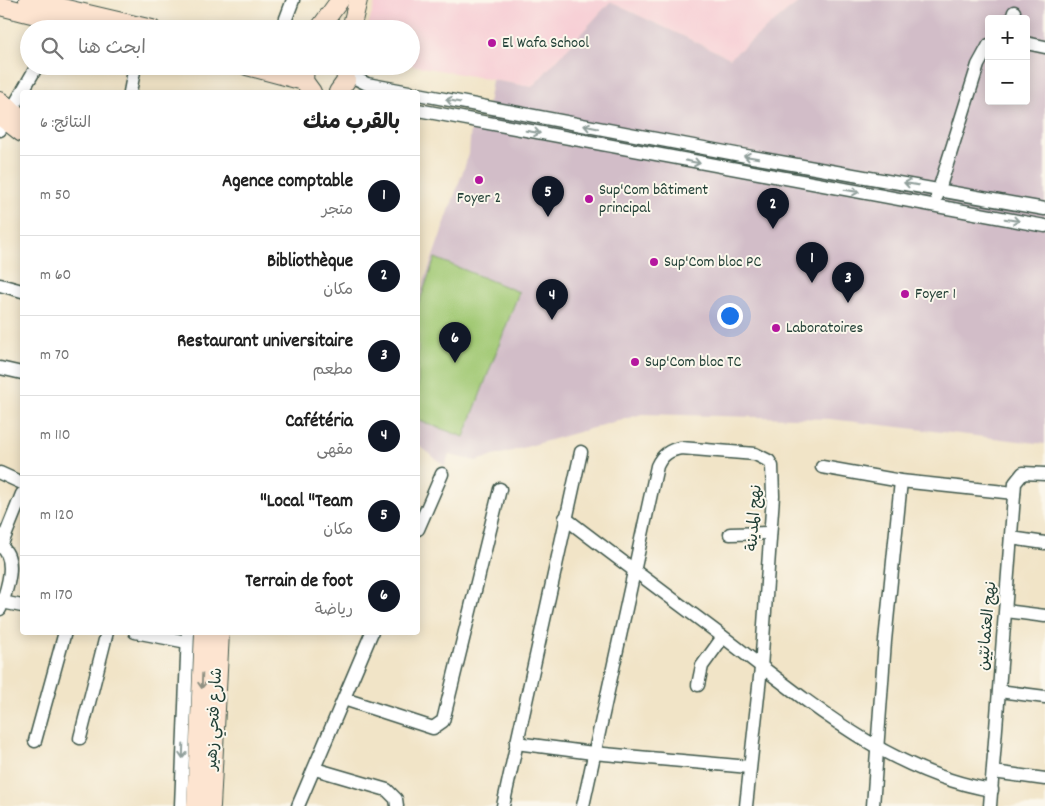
<!DOCTYPE html>
<html lang="ar">
<meta charset="utf-8">
<style>
body{margin:0;font-family:Dekko,"Playpen Sans Arabic",sans-serif;background:#f2f2f2;color:#222;direction:rtl}
.controls{position:absolute;right:15px;top:15px;display:grid;overflow:hidden;border-radius:5px;box-shadow:0 2px 12px #0003}
.controls button{width:45px;height:45px;display:grid;place-items:center;padding:0;border:0;border-bottom:1px solid #e0e0e0;background:#fff;color:#222;font:25px sans-serif}
.you{position:absolute;left:729px;top:315px;width:18px;height:18px;margin:-12px;border:4px solid #fff;border-radius:50%;background:#1a73e8;box-shadow:0 0 0 8px #1a73e833}
.badge{display:grid;place-items:center;width:32px;height:32px;border-radius:50%;background:#111827;color:#fff;font-size:16px;font-weight:700}
.pin{position:absolute;translate:-50% -41px;filter:drop-shadow(0 1px 2px #0008)}
.pin::after{content:'';position:absolute;top:26px;width:18px;height:15px;background:inherit;clip-path:polygon(0 0,100% 0,50% 100%)}
.list{margin:0;padding:0;list-style:none}
h2{display:flex;justify-content:space-between;align-items:center;height:65px;margin:0;padding:0 20px;font-size:21px}
h2 small{font-size:16px;font-weight:400;color:#767676}
.list li{display:grid;grid-template-columns:32px 1fr auto;gap:15px;align-items:center;box-sizing:border-box;height:80px;padding:0 20px;border-top:1px solid #e0e0e0}
.list b{display:block;font-size:19px;white-space:nowrap}
.list p{margin:0;font-size:16px;white-space:nowrap;color:#767676}
.list em{font-size:16px;font-style:normal;color:#767676}
.icon{flex:none;width:28px;height:28px;fill:none;stroke:currentColor;stroke-width:2;stroke-linecap:round;stroke-linejoin:round}
.map{position:relative;flex:none;width:1045px;height:806px;overflow:hidden;direction:ltr}
.search{position:absolute;background:#fff;box-shadow:0 2px 12px #0003;left:20px;top:20px;width:400px;height:55px;display:flex;align-items:center;gap:12px;box-sizing:border-box;padding:0 18px;border-radius:28px;color:#767676;font-size:19px}
.panel{position:absolute;background:#fff;box-shadow:0 2px 12px #0003;left:20px;top:90px;width:400px;height:545px;border-radius:5px;direction:rtl}
.map>svg:first-child{display:block}
.built{fill:#f7cfd5}
.industrial{fill:#d2bdc8;fill-rule:evenodd}
.green{fill:#a2c974;stroke:#608354}
.lines{fill:none;stroke-linecap:round;stroke-linejoin:round}
.street-casing{stroke:#3e564a;stroke-width:15}
.secondary-casing{stroke:#3e564a;stroke-width:20}
.street{stroke:#fff;stroke-width:12}
.secondary{stroke:#fde4d0;stroke-width:18}
.oneway{stroke:#8f9e9a}
.oneway2{stroke:#8e9082}
.poi-dot{fill:#b5179e;stroke:#fbf7ec;stroke-width:2}
.labels{text-anchor:middle;dominant-baseline:central;stroke-width:4;stroke-linejoin:round;paint-order:stroke}
.poi-label{font-size:16px;fill:#1f3d34;stroke:#fbf7ec;text-anchor:start}
.street-label{font-size:16px;fill:#1f3d34;stroke:#fbf7ec}
</style>
<div class="map">
<svg width="1045" height="806" viewBox="0 0 1045 806">
<rect width="100%" height="100%" fill="#fbf7ec"/>
<filter id="ink" filterUnits="userSpaceOnUse"><feTurbulence type="fractalNoise" baseFrequency=".02" numOctaves="2"/><feDisplacementMap in="SourceGraphic" scale="10" xChannelSelector="R" yChannelSelector="G"/><feConvolveMatrix kernelMatrix="1 2 1 2 8 2 1 2 1" color-interpolation-filters="sRGB"/></filter>
<filter id="wash" filterUnits="userSpaceOnUse"><feTurbulence type="fractalNoise" baseFrequency=".0096" numOctaves="4" result="noise"/><feDisplacementMap in="SourceGraphic" scale="20" xChannelSelector="R" yChannelSelector="G"/><feGaussianBlur stdDeviation="1.12" result="paint"/><feColorMatrix in="noise" values="0 0 0 0 0 0 0 0 0 0 0 0 0 0 0 0 0 1.4 0 .05"/><feComposite in="paint" operator="in"/></filter>
<g filter="url(#wash)">
<rect width="100%" height="100%" fill="#f1e4c7"/>
<polygon class="built" points="376,0 801,0 730,58 610,2 532,87 411,65 411,29 367,29"/>
<path class="industrial" d="M801,0h244v444l-215,-25 -188,-5 -166,47 -27,-6 -4,11 -27,-21v-146l51,-145 2,-29 14,-1 7,-44 40,7 78,-85 120,56zM989,19h37v82h-37z"/>
<polygon class="green" points="435,258 519,292 464,437 418,420 418,306"/>
</g>
<g filter="url(#ink)">
<g class="lines">
<g class="street-casing">
<g id="street">
<polyline points="1012,19 1014,12"/>
<polyline points="282,29 293,0"/>
<polyline points="1026,43 1045,47"/>
<polyline points="347,74 367,84 409,92"/>
<polyline points="130,92 135,66"/>
<polyline points="418,94 741,155 1045,209"/>
<polyline points="418,110 1045,226"/>
<polyline points="0,130 37,66"/>
<polyline points="937,196 978,65 989,45"/>
<polyline points="0,285 22,291"/>
<polyline points="0,368 22,373"/>
<polyline points="822,467 901,481 1014,493"/>
<polyline points="0,473 22,483"/>
<path d="M565,518c52,40 105,79 157,118 80,61 168,138 270,154"/>
<polyline points="418,529 442,474"/>
<polyline points="730,534 770,533"/>
<polyline points="1011,538 1045,543"/>
<path d="M0,546c19,12 6,46 0,63"/>
<polyline points="1,546 22,494"/>
<polyline points="2,602 22,606"/>
<polyline points="1006,611 1045,616"/>
<polyline points="135,632 187,642"/>
<polyline points="698,685 702,666 723,637"/>
<polyline points="999,691 1045,697"/>
<polyline points="344,699 433,728 443,721 500,489"/>
<polyline points="80,738 107,632"/>
<polyline points="35,741 65,632"/>
<polyline points="516,743 593,753 749,767"/>
<polyline points="315,769 387,790 396,799 397,806"/>
<polyline points="993,772 1045,779"/>
<polyline points="181,806 188,632"/>
<polyline points="298,806 372,632"/>
<polyline points="503,806 581,452"/>
<path d="M583,806l74,-340c5,-11 12,-16 24,-18l74,6 14,7 3,5 1,30 -12,172 -15,138"/>
<polyline points="873,806 885,641 901,481"/>
<polyline points="990,806 1015,483 1023,473 1045,474"/>
</g>
</g>
<g class="secondary-casing">
<g id="secondary">
<polyline points="28,0 152,29"/>
<polyline points="0,6 91,29"/>
<polyline points="319,29 340,0"/>
<polyline points="351,29 358,0"/>
<polyline points="247,66 304,81"/>
<polyline points="305,66 304,81 312,92"/>
<polyline points="338,92 346,81 345,66"/>
<polyline points="0,101 22,118"/>
<polyline points="0,116 22,133"/>
<polyline points="196,806 204,632"/>
<polyline points="211,806 220,632"/>
</g>
</g>
<use href="#street" class="street"/>
<use href="#secondary" class="secondary"/>
</g>
<defs><path id="oneway-shaft" d="M-6 0H5M1.5-3L5.5 0L1.5 3" fill="none" stroke-width="1.6" stroke-linecap="round" stroke-linejoin="round" transform="scale(1.25)"/></defs>
<g class="oneway">
<use href="#oneway-shaft" transform="translate(453 101) rotate(-169)"/>
<use href="#oneway-shaft" transform="translate(591 127) rotate(-169)"/>
<use href="#oneway-shaft" transform="translate(533 132) rotate(10)"/>
<use href="#oneway-shaft" transform="translate(751 157) rotate(-170)"/>
<use href="#oneway-shaft" transform="translate(693 162) rotate(11)"/>
<use href="#oneway-shaft" transform="translate(911 184) rotate(-170)"/>
<use href="#oneway-shaft" transform="translate(852 191) rotate(10)"/>
<use href="#oneway-shaft" transform="translate(1012 220) rotate(10)"/>
<use href="#oneway-shaft" transform="translate(183 751) rotate(92)"/>
</g>
<use class="oneway2" href="#oneway-shaft" transform="translate(202 681) rotate(92)"/>
</g>
<g class="poi-dot">
<circle cx="492" cy="43" r="5"/>
<circle cx="479" cy="180" r="5"/>
<circle cx="589" cy="199" r="5"/>
<circle cx="654" cy="262" r="5"/>
<circle cx="905" cy="294" r="5"/>
<circle cx="776" cy="328" r="5"/>
<circle cx="635" cy="362" r="5"/>
</g>
<g class="labels">
<g class="poi-label">
<text x="502" y="43">El Wafa School</text>
<text x="599" y="190">Sup'Com bâtiment<tspan x="599" dy="18">principal</tspan></text>
<text x="479" y="198" text-anchor="middle">Foyer 2</text>
<text x="664" y="262">Sup'Com bloc PC</text>
<text x="915" y="294">Foyer 1</text>
<text x="786" y="328">Laboratoires</text>
<text x="645" y="362">Sup'Com bloc TC</text>
</g>
<g class="street-label">
<text transform="translate(755 518) rotate(-86)">نهج المدينة</text>
<text transform="translate(988 626) rotate(-85)">نهج العثمانيّين</text>
<text transform="translate(215 719) rotate(-87)">شارع فتحي زهير</text>
</g>
</g>
</svg>
<div class="controls">
<button>+</button>
<button>−</button>
</div>
<div class="you"></div>
<div class="pin badge" style="left:812px;top:283px">1</div>
<div class="pin badge" style="left:773px;top:229px">2</div>
<div class="pin badge" style="left:848px;top:303px">3</div>
<div class="pin badge" style="left:552px;top:320px">4</div>
<div class="pin badge" style="left:548px;top:217px">5</div>
<div class="pin badge" style="left:455px;top:363px">6</div>
<div class="search"><svg class="icon" aria-label="search" viewBox="0 0 24 24"><circle cx="10" cy="10" r="6"/><path d="M15 15l6 6"/></svg>ابحث هنا</div>
<section class="panel">
<h2>بالقرب منك<small>النتائج: 6</small></h2>
<ul class="list">
<li><span class="badge">1</span><div><b>Agence comptable</b><p>متجر</p></div><em>50 m</em></li>
<li><span class="badge">2</span><div><b>Bibliothèque</b><p>مكان</p></div><em>60 m</em></li>
<li><span class="badge">3</span><div><b>Restaurant universitaire</b><p>مطعم</p></div><em>70 m</em></li>
<li><span class="badge">4</span><div><b>Cafétéria</b><p>مقهى</p></div><em>110 m</em></li>
<li><span class="badge">5</span><div><b>Local &quot;Team&quot;</b><p>مكان</p></div><em>120 m</em></li>
<li><span class="badge">6</span><div><b>Terrain de foot</b><p>رياضة</p></div><em>170 m</em></li>
</ul>
</section>
</div>
